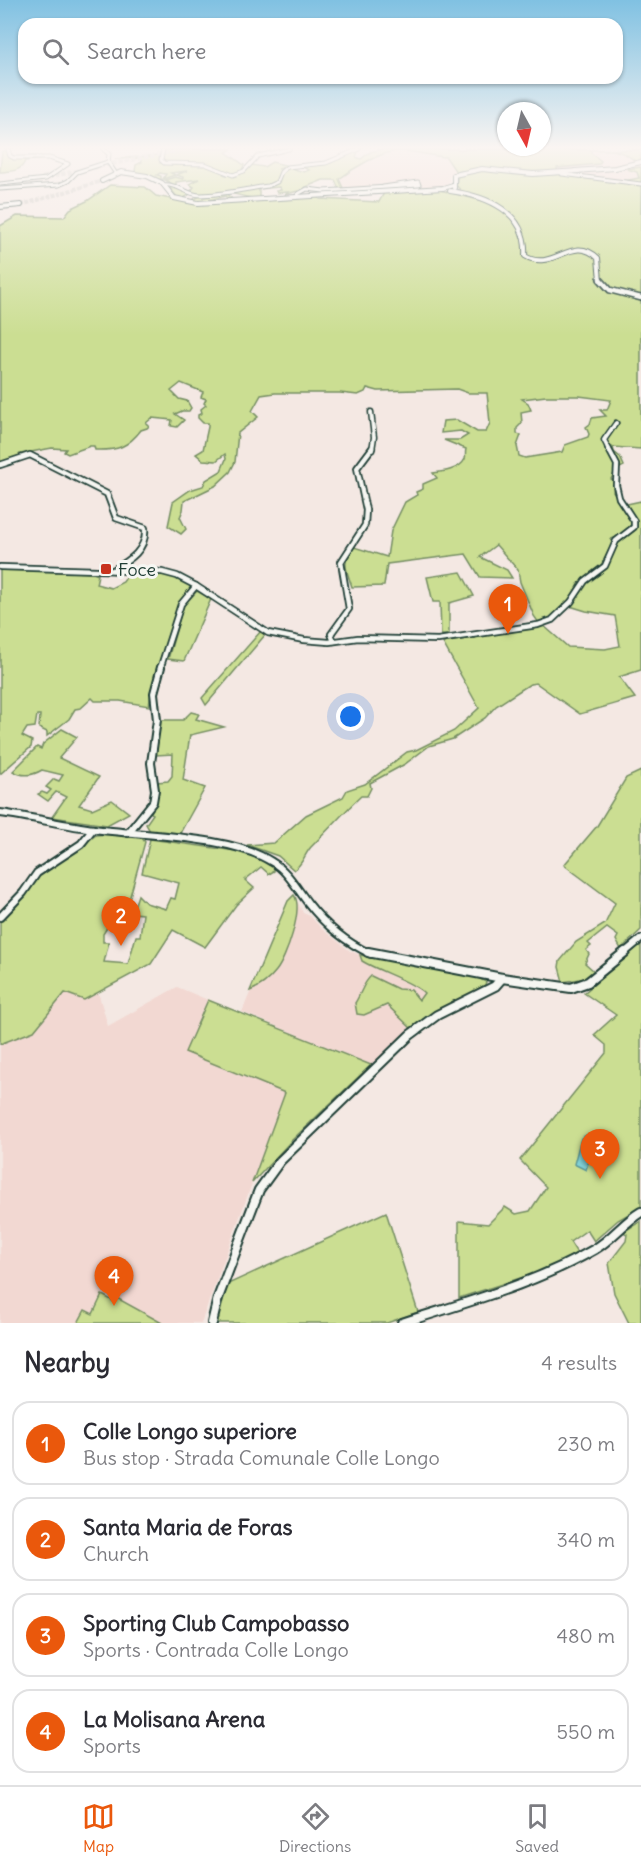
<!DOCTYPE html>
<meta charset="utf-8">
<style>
body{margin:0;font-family:Delius,sans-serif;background:#f7f7f7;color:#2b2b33}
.compass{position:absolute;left:497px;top:102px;width:54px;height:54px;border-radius:50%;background:#fff;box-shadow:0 2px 4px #0004;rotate:172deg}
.you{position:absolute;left:351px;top:717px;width:21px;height:21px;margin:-15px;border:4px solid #fff;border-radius:50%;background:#1a73e8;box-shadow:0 0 0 9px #1a73e833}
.badge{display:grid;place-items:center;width:39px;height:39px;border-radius:50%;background:#ea580c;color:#fff;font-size:20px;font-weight:700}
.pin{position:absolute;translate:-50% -50px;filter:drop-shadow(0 2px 3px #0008)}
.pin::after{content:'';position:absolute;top:32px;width:21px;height:18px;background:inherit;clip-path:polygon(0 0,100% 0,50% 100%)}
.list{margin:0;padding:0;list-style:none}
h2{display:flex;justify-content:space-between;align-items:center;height:78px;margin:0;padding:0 24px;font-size:26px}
h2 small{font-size:20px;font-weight:400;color:#7c7c81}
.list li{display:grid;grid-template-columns:39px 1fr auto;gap:18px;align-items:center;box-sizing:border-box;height:84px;margin:0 12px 12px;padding:0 12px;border:2px solid #e1e1e2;border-radius:18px}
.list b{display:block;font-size:22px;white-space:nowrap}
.list p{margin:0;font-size:20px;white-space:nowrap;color:#7c7c81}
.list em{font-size:20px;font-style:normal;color:#7c7c81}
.icon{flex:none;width:33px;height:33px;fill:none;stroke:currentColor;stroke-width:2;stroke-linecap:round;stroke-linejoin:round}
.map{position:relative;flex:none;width:641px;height:1323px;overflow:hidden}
.search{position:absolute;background:#fff;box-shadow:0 2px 4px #0004;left:18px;right:18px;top:18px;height:66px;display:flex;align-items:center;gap:15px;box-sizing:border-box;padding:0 21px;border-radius:18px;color:#7c7c81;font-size:22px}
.sheet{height:462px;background:#fff}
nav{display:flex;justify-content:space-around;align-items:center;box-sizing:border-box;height:84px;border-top:2px solid #e1e1e2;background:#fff;font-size:16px;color:#7c7c81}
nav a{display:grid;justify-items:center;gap:3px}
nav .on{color:#ea580c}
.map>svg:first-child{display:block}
.built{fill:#f2d8d2}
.green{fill:#cbde92;stroke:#758e63;stroke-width:1.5;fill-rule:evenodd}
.water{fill:#84d5da;stroke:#5c9898;stroke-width:1.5}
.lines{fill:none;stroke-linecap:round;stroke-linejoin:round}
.secondary-tunnel{stroke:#c9c6c0;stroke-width:4;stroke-dasharray:4 1.5;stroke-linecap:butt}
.primary-tunnel{stroke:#c9c6c0;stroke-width:4.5;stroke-dasharray:4.5 2;stroke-linecap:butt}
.minor-far4-casing{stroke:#1f3d34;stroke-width:5}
.minor-far3-casing{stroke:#1f3d34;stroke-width:7}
.minor-far2-casing{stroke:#1f3d34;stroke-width:8}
.minor-far1-casing{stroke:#1f3d34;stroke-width:10}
.minor-casing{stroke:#1f3d34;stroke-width:12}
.tertiary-casing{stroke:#1f3d34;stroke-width:5}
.secondary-far1-casing{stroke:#1f3d34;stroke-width:6}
.secondary-casing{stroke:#1f3d34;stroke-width:8}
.minor-far4{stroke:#f6f6f2;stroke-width:3}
.minor-far3{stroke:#f6f6f2;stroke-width:4}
.minor-far2{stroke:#f6f6f2;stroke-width:4.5}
.minor-far1{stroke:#f6f6f2;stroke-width:6}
.minor{stroke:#f6f6f2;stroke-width:8}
.tertiary{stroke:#f6f6f2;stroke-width:3}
.secondary-far1{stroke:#f6f6f2;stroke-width:4}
.secondary{stroke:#f6f6f2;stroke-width:4.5}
.poi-dot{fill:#c8321e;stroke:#f6f6f2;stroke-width:2}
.labels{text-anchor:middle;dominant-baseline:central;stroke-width:6;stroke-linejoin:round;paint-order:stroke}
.poi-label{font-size:18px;fill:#1f3d34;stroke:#f6f6f2;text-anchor:start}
</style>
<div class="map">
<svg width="641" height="1323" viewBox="0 0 641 1323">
<rect width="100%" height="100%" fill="#f4e8e3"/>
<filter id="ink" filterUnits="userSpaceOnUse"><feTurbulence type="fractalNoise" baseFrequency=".0167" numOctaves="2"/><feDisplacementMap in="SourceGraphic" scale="12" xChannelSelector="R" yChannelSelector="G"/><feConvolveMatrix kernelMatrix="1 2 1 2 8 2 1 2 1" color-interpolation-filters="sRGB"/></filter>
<g filter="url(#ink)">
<g class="built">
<polygon points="591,150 621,151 641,160 641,167 627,169 637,172 640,178 612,182 557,172 556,168 593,165 601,161 591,153"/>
<polygon points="400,151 447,156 456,172 448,178 450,180 448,184 433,188 341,192 339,179 357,165 365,164 383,155"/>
<polygon points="294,895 303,913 310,916 322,929 350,951 360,955 483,979 485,985 411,1028 371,1065 242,1012 288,901"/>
<polygon points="177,987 208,1000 185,1052 285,1093 201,1323 162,1323 116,1298 93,1314 85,1310 78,1323 0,1323 0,1044 34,1031 65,993 84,1000 98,992 108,1026"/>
</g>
<g class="green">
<path d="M165,149h67l-6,3 18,13 -3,7 -18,2c11,4 21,0 28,-9l13,2 8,-5 17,4 -11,3 12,-1 14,4 5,-2 -9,-4 30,-3 27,-12 1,1 -2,5 5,2 9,-7 13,-3 258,1v10l-6,1c-14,-12 -25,-12 -44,-11v3l10,8 -2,3 -42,4v4l-88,-2 -13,2 -10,-15c-15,-1 -31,-6 -47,-6 -18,0 -47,18 -60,28l4,9 -4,1 -4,-9h-12l-17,7 16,3 -16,-1 -20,5 2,-2 -11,1 -1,-2 5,-1 -2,-3 -20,2v9c-13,1 -21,-5 -34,-5l9,7h-5l-4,-4c-23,7 -24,6 -48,1l-7,-9 1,-3 19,9 -6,4 8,2 11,-5 -13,-3 4,-5 -5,-3 10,-5 -23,3v4l-11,-6 10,-3 8,2v-2l-7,-2 11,-4 -16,2 4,2 -12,4 3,-5 -6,-1 -3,2 4,1v4l-26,-8 1,-7 6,-3 -2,-4 -25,1 44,-4 1,8 16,2 -14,-5z"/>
<path d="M2,151h5l3,6 30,-1 4,1v2l-19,2c-4,11 -14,10 -25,11z"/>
<path d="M641,167v282l-28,-2 1,5 6,5 4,9 -8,4 -5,9 3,2 -1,10 19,31 -1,5 -10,9 -10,3 1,5 -14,27 -20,13 -6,13 -20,21 -13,5 -5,-7 -14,-34 -2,-12 -22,-25 -16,12 27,13 5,8 -32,-1 -14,-23 -79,10 -3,22 -32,1c-6,-19 -11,-24 2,-40l33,10 4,-26 14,-29 12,-7 -1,-3 7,-3v-5l14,-6 -4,-5c9,-1 27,-3 32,-14 1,-3 0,-7 1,-10l-22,-9h16l8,-5 -7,-4 -20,2 2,-12 14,-1 20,12h9l4,-9 -3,-30h-19l-11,-4 -79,2 -11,-3 -2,4 -7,3 -18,-2h-65l-14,2 -9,16 6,6 -20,16 -3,29 -5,10 -15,14 -31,15 -1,9 -3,7 6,12 -5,5 -13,-8 5,-24 17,-12 13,-4 3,-6 15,-9 5,-12 -1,-5 -9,7 -13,-1 -7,-6 7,-4 5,-23v-4h-5l-5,-5v-3l4,-2 -1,-4 5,-4 -2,-2 2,-4 -5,-2 2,-5 -22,-9 -10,8 8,8 8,2 4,7 -2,3h-7l-7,3 9,6 -7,7 -6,-1 1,-6 -20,-2 -6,5 3,3 -2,2 -6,2c-13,17 -24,21 -46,20l-1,-4h-4l-22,8 -4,-2 2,-3 -14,-1 -32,6 1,2 -21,7v-237l17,-10 47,1 6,-8 17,-8 23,-16 35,2 11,9 40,8 121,-8 3,3 59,3 6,-11 55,-1 47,12 -25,-10 -6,-7 2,-10c19,-7 40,-4 60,-2 14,2 29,1 42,1 28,2 52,11 79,4l-2,-6 -10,-3zM546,396h33l32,4 -4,10h-7l6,6 -14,2 -2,6 -4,3 3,7 -1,3 -23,8 -3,7 -37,6 -6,-2 -2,-10 4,-11 -4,-1v-6l5,-5 -1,-11 10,-2 -3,-7 -6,-4z"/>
<path d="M641,501v169l-22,7 16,21 -55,16 -44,-31 -6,1 -34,22 -11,12 -32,21 -24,7 -24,18 -35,19 1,5 -4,8h-6c-17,16 -33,34 -50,51 -7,8 -8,17 -17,23l-16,-14 -31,-11 27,-2 32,-28 37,-18 4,-7 18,-6 42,-32 9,-2 38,-19 25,-23 -36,-65 101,-17 24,21 37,2 15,-3 -5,-30 -29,-5 -16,-5 16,-23 19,-14 12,-26 17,-12 3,-9 -10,-18z"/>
<path d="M0,569l91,3 7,3 -2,9 15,4 12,-6 6,-9c20,1 46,-2 62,14l-13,18 -27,87 -2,14 -29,-5h-25l-3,-3 -11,10 -6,1 -6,10 -22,17v-4l-8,-4 1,-13h-3l-2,12 -8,1 -5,8 10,5 -1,6 -31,27z"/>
<polygon points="461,572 474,596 449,603 449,635 441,635 440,602 433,602 427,577"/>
<polygon points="197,591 211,599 184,661 168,659 183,606"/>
<polygon points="261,631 265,635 206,705 202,698"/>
<polygon points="191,712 199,714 196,719 224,727 190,735 183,780 205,788 179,835 150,831 146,824 153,814 151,813 157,796 157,782 168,781 172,776 173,754 156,755 160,720 183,720"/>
<path d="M62,729l15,8 -18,21 40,19 -20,28 13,4 20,-9 17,13 -22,12 -55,-8 14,-20 -10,-5 -8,9 -10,-7 4,-2 5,2 4,-4 -5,-3 8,-8 5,2 4,-6 -21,-5c-10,6 -19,7 -29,1l24,-24 4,2 2,-5z"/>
<polygon points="641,771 641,930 621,949 616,940 618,936 607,928 588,943 591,946 586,950 589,954 585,963 594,971 586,978 563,982 559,967 560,961 576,942 605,924 615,903 564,865 597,826 626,778"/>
<polygon points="107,834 142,838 145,842 127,907 108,926 103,934 103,942 109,942 104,962 128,964 136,936 140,936 143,914 132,913 138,895 146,903 166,909 171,898 175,899 179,883 142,873 150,839 236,851 253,855 274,865 274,871 269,874 261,867 245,880 254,888 236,905 205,947 173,930 151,964 84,1000 65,993 34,1031 0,1044 0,921 27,893 39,875 67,857 96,835"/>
<path d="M294,895c10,13 -8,64 -18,76 -7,9 -16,16 -26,20l38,-90z"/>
<polygon points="641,944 641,1207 618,1220 594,1241 587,1230 570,1242 577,1253 551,1268 459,1298 459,1221 488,1224 505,1207 516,1214 530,1211 546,1187 520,1160 606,1053 606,1045 594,1035 616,1015 584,993"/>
<path d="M360,955l116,22 10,5 -1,3 -74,43 -24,-23 -23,10 -7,-1 -2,-11c6,-9 8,-20 16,-27l27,13 13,1 8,10 5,-7c-10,-11 -46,-22 -62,-32z"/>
<polygon points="208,1000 371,1065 291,1141 252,1183 285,1093 185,1052"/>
<polygon points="386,1212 418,1312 387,1323 215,1323 228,1284"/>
<polygon points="641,1221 641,1323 629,1323 614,1293 609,1263 626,1241 627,1234 623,1232"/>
<polygon points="102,1295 113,1301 115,1297 162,1323 78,1323 85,1310 93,1314"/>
</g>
<polygon class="water" points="588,1134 594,1143 586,1170 574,1164 581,1138"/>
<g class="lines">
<polyline class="secondary-tunnel" points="21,205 102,181"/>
<g class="primary-tunnel">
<polyline points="42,178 186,149"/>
<polyline points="0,187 27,181"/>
</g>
<g class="minor-far4-casing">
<g id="minor-far4">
<polyline points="562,174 641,184"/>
<path d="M164,185c12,-2 23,10 37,10 21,0 45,-6 67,-9l9,-4 4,-10 6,-5 39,-4 33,-14"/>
<polyline points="0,189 59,185 68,181 77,172 108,162"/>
<polyline points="298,194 307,189 324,191 419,185 418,182 383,187"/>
</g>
</g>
<g class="minor-far3-casing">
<g id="minor-far3">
<polyline points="371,412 374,437 372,450"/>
<polyline points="609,450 604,440 616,423"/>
</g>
</g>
<g class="minor-far2-casing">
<g id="minor-far2">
<path d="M0,465l30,-10 77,39 9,24 29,10c2,22 -15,32 -32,42"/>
<polyline points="0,567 162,572 177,576 196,586 268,633 304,640 329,642 358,638 438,640 538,625 552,620 571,602 585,581 605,566 616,541 634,527 634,521 619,498 616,485 617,465 608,448"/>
<polyline points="334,641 331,634 349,609 341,562 365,525 366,510 357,468 372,448"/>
<polyline points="160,669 181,604 196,586"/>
</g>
</g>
<g class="minor-far1-casing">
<g id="minor-far1">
<path d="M0,813c32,4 63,12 94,16 50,7 136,6 178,33 16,9 25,27 36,41 17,22 37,39 63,51"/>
<polyline points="128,833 153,802 155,790 151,763 157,720 154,693 161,667"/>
<polyline points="0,917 23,893 37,873 81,844 93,829"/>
<polyline points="623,954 641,939"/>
</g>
</g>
<g class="minor-casing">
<g id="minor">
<polyline points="368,952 502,978 571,988 588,982 625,952"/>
<polyline points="212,1323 218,1298 259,1190 280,1161 410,1035 437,1015 495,986 502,978"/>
<path d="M402,1323c65,-21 133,-39 193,-74 17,-10 29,-27 46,-37"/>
</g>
</g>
<g class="tertiary-casing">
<g id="tertiary">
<polyline points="103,149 109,154 108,162 116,174"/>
<polyline points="163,149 161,160 164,163 205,164 233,175 244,171 258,156 289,149"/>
<polyline points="0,184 46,179 68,164 49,158 14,158 10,156 8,149"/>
</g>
</g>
<g class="secondary-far1-casing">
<g id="secondary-far1">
<polyline points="575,171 615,168 641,162"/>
<polyline points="102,181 121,172 147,176 162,183 174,198 198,203 443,188 453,185"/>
<polyline points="454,188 454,175 482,169 533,174 579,171"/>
<path d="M450,191c37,5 78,21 75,65 28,17 47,-23 73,2l2,22"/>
<polyline points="0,207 21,205"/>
</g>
</g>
<g class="secondary-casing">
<polyline id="secondary" points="600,279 610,290 641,298"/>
</g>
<use href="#minor-far4" class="minor-far4"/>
<use href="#minor-far3" class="minor-far3"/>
<use href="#minor-far2" class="minor-far2"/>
<use href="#minor-far1" class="minor-far1"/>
<use href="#minor" class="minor"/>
<use href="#tertiary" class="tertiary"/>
<use href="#secondary-far1" class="secondary-far1"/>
<use href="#secondary" class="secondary"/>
</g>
</g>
<linearGradient id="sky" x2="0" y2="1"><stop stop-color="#80c1e2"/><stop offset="0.44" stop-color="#faf5f2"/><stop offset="1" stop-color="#faf5f2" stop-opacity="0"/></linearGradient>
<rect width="641" height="335" fill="url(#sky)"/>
<rect class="poi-dot" x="100" y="563" width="12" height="12" rx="3"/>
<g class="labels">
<g class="poi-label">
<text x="118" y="569">Foce</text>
</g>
</g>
</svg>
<svg class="compass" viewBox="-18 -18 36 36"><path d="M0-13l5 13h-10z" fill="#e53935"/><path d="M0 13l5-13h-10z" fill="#7c7c81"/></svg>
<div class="you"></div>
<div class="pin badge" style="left:508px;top:634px">1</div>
<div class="pin badge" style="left:121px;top:946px">2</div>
<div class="pin badge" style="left:600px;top:1179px">3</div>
<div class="pin badge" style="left:114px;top:1306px">4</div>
<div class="search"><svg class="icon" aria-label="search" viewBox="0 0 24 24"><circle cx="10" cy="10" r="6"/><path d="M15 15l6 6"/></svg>Search here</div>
</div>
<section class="sheet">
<h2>Nearby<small>4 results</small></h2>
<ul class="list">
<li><span class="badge">1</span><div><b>Colle Longo superiore</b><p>Bus stop · Strada Comunale Colle Longo</p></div><em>230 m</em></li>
<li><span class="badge">2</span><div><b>Santa Maria de Foras</b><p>Church</p></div><em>340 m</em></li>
<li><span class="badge">3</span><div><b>Sporting Club Campobasso</b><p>Sports · Contrada Colle Longo</p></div><em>480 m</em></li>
<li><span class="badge">4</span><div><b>La Molisana Arena</b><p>Sports</p></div><em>550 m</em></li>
</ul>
</section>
<nav>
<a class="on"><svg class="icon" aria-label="map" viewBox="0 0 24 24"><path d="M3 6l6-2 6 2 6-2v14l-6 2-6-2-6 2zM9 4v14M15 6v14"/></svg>Map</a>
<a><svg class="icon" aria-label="directions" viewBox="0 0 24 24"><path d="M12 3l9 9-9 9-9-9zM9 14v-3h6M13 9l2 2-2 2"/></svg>Directions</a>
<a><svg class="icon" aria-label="saved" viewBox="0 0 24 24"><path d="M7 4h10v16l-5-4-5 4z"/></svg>Saved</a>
</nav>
